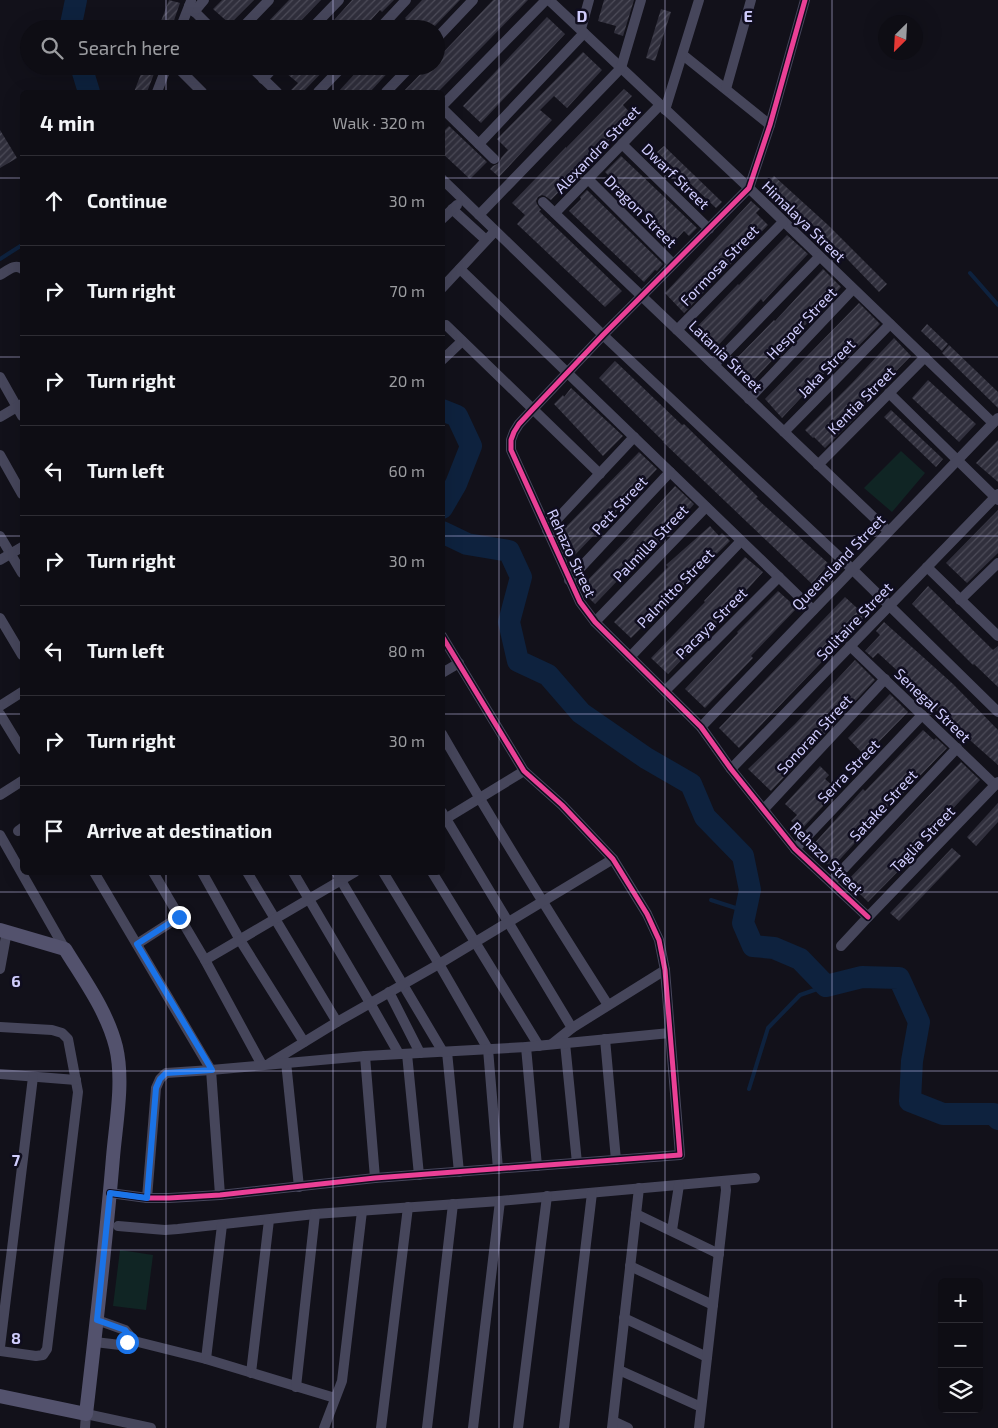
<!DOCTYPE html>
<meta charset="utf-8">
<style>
body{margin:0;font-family:"Exo 2",sans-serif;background:#1c1b22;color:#f1f3f6}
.controls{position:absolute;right:15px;bottom:15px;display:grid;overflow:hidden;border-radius:8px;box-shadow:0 5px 20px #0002}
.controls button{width:45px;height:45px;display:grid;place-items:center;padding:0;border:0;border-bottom:1px solid #2e2d34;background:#0e0d14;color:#f1f3f6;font:25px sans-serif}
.compass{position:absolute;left:878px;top:15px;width:45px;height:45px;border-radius:50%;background:#0e0d14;box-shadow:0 5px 20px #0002;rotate:204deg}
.stop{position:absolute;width:15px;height:15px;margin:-11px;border:4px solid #1a73e8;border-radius:50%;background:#fff}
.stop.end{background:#1a73e8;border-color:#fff;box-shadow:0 1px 5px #0008}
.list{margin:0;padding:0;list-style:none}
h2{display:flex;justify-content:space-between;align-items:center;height:65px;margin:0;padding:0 20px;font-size:21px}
h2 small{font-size:16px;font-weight:400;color:#9b9ca0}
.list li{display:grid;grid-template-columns:32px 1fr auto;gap:15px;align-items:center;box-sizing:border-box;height:90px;padding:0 20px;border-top:1px solid #2e2d34}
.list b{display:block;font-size:19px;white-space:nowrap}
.list em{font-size:16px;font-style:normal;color:#9b9ca0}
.icon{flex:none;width:28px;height:28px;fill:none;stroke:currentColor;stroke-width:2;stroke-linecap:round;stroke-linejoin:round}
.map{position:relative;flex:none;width:998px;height:1428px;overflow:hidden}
.search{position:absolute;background:#0e0d14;box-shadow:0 5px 20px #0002;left:20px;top:20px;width:425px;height:55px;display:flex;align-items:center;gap:12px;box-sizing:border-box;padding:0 18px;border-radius:28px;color:#9b9ca0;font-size:19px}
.panel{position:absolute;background:#0e0d14;box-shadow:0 5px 20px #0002;left:20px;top:90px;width:425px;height:785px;border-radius:8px}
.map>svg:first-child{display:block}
.park{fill:#102524}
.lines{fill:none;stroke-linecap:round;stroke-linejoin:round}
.stream{stroke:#0e223e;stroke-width:4}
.river{stroke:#0e223e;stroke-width:22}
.building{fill:url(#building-hatch)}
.street{stroke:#46465b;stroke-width:10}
.secondary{stroke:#53526d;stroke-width:14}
.cycleway-casing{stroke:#0f0d1e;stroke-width:8}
.cycleway{stroke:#ea4096;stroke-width:5}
.route{stroke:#1a73e8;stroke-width:6}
.grid{fill:none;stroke:#d0cdfd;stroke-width:1;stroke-opacity:0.55}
.labels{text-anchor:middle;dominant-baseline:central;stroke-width:5;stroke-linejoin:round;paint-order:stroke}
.street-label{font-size:15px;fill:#d0cdfd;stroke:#0f0d1e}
.grid-label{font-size:16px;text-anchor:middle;font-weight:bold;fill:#d0cdfd;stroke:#0f0d1e;stroke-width:5;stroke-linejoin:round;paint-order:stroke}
</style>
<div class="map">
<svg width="998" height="1428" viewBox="0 0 998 1428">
<defs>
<pattern id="building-hatch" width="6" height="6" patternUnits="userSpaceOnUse" patternTransform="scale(1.25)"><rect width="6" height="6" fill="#302f3c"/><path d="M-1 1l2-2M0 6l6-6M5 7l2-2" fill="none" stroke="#4d4c59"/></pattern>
</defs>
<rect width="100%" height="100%" fill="#12111a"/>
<g class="park">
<polygon points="901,451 925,473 892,512 864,488"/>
<polygon points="120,1250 153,1255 146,1310 113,1306"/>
</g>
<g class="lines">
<g class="stream">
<polyline points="0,259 22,245"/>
<polyline points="970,273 998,305"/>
<polyline points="711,900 745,911"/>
<polyline points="749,1089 768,1028 800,995 826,986"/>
</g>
<g class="river">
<polyline points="70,29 76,0"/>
<polyline points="81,66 89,92"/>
<polyline points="442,410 457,416 471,446 456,484 442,508"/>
<polyline points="442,532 467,544 509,551 521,577 509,622 518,661 548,675 581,713 646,758 691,784 705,817 743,856 750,890 743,923 753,946 774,948 800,959 826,986 862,977 899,978 919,1022 912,1061 910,1101 943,1114 994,1114 998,1119"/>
</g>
</g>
<g class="building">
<polygon points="169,0 180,3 171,29 158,29"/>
<polygon points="222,0 254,0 230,24 213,9"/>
<polygon points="289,0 321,0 293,29 261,29"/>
<polygon points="352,0 394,0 382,12 380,10 363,29 326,29"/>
<polygon points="422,0 460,0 432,29 397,29 406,19 405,18"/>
<polygon points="493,0 528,0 438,92 403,92 428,66 436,66 436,60"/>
<polygon points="604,0 634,0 623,36 614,33 616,26 598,21"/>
<polygon points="661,9 671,12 655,61 646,58"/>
<polygon points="547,17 565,34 481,123 463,106"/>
<polygon points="583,52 602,70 567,108 554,96 540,110 552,120 499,177 490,169 493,166 499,163 501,158 508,150 497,139"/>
<polygon points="144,66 157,66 147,92 134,92"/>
<polygon points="292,66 328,66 303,92 289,92 298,83 286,73"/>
<polygon points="362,66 394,66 370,92 338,92"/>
<polygon points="624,89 632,96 623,105 633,116 551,200 545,196 542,195 538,197 536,201 537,204 541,210 539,211 622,291 605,307 517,224 525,215 512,203 566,147 566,148"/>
<polygon points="449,126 487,162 470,179 442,153 442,133"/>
<polygon points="0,130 17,158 0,168"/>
<polygon points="664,146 722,202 716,208 657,152"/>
<polygon points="621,156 697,228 689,236 684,231 675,241 605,172"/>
<polygon points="774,176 828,225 887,284 879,292 822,233 766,184"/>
<polygon points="587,190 663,264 657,271 655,270 644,282 569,211 581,199 580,197"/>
<polygon points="751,201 760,209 756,213 768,225 684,313 665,293"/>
<polygon points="787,235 808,254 763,302 761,299 713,351 704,343 706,341 694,330 738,284 739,285"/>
<polygon points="823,269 841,287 749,385 729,366 774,320 775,321"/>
<polygon points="859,303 880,324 833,372 829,368 782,418 765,399"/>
<polygon points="927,324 948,344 942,351 921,331"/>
<polygon points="894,338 911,356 857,411 860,413 825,448 814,437 813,438 805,430 852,383"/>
<polygon points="949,345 998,392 998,408 942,353"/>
<polygon points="615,361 682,425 684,424 758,497 756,498 829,564 812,584 663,442 664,442 599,378"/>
<polygon points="928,380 976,424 959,442 912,398"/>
<polygon points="571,388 623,436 603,456 554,404 563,395 564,397"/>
<polygon points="891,410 943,459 936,467 884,417"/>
<polygon points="998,440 998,482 976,463"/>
<polygon points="639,452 657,469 574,556 567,549 570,545 559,534"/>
<polygon points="675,486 694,504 652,552 648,549 595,604 588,597 590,595 581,587 634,532 633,532"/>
<polygon points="998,510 998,553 967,583 946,563"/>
<polygon points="710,526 719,536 722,533 730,541 631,638 614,622 668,567 666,565"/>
<polygon points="745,557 763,572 718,622 668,674 651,658 705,602 704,601"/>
<polygon points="928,586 993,650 998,646 998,687 974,664 973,665 912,604"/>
<polygon points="778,591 797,608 751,656 753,658 705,708 685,689 738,633 737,632"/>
<polygon points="845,597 857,608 858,607 867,615 739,748 719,728"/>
<polygon points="884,622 953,684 998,730 998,765 936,710 938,708 878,653 873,658 865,651 880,635 876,631"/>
<polygon points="855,660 875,680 771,791 748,769 795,724"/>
<polygon points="890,694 908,712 865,756 848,738"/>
<polygon points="923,730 934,740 936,738 947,748 889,808 888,807 831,869 811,847 863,789 865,791"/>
<polygon points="961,762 980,780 919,844 922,847 868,902 847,881"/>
<polygon points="820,766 829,775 825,779 838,790 801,830 791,821 797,815 785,804"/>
<polygon points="998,803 998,822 976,846 967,837"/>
<polygon points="952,848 961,856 899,921 890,913"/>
</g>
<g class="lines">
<g class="street">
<polyline points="549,0 749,188 993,423"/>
<polyline points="805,0 770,125 749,188 603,335 533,409 519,424 514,432 511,440 511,450 580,602 595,622 701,727 731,769 795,849 868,917"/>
<polyline points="189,6 212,29"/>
<polyline points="194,12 204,0"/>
<polyline points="180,29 191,1"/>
<polyline points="241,29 269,0"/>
<polyline points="311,29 339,0"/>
<polyline points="379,29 406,0"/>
<polyline points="581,29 589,0"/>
<polyline points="436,39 473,0"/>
<polyline points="683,55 770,125"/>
<polyline points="176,66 202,92"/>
<polyline points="250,66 277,92"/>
<polyline points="263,79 275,66"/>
<polyline points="726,89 751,0"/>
<polyline points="157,92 167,66"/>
<polyline points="318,92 343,66"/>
<polyline points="386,92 411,66"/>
<polyline points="442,106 546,0"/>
<polyline points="442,108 494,159"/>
<polyline points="665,110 699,0"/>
<polyline points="479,144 584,33"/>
<polyline points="622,144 709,229"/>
<polyline points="442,179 603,335 852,569 998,712"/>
<polyline points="588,179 673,264"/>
<polyline points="543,202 888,531"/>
<polyline points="452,209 486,240"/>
<polyline points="555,213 660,105"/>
<polyline points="479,215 621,68 641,0"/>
<polyline points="442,219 457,205"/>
<polyline points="460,269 813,610"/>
<path d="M0,275c7,-4 15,-12 22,-6"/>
<polyline points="442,288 495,231"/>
<polyline points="446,325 600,474"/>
<polyline points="677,330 783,222"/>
<polyline points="442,360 462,341"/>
<polyline points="714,365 819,257"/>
<polyline points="0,377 22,416"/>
<polyline points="889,393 998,500"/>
<polyline points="749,399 853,289"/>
<polyline points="0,417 22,404"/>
<polyline points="784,432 890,324"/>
<polyline points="0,455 22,494"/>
<polyline points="818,465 925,357"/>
<polyline points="547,530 634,437"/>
<polyline points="0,536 22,573"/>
<polyline points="0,560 22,547"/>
<polyline points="927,567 998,636"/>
<polyline points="569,580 670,472"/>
<polyline points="960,600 998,563"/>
<polyline points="0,618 22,655"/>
<polyline points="595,622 706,507"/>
<polyline points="850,646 995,785"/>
<polyline points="630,657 741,541"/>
<polyline points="442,673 459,663"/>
<polyline points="665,691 779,577"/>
<polyline points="0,706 22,692"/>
<polyline points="0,714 22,750"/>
<polyline points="701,727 998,418"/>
<path d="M442,734c53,92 109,182 166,271"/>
<polyline points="731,769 998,494"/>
<polyline points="0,795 22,781"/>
<polyline points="764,809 885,679"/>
<polyline points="442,812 572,1028"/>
<polyline points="442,821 524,771"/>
<polyline points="18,831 22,828"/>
<polyline points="0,835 65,949"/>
<polyline points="795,849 922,715"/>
<polyline points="94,872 211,1070 220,1195"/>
<polyline points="153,872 205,960 262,1065"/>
<polyline points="202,872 240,940 304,1042"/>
<polyline points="247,872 337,1022"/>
<polyline points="293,872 370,1003 399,1054"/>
<polyline points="336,872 443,1052"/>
<polyline points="383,872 439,964 488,1049 498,1169"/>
<polyline points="432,872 539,1046"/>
<polyline points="831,882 957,748"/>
<polyline points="137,944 179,917"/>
<polyline points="841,946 868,917 998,782"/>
<polyline points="205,960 355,872"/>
<polyline points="0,969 7,931"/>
<polyline points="389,992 420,1053"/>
<polyline points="0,1027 52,1030 62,1033 68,1039 78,1092 47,1349 43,1355 36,1356 0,1351"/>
<polyline points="605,1039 616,1160"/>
<polyline points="565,1043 577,1163"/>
<polyline points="552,1044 572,1028 665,970"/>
<polyline points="526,1047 537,1166"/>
<polyline points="447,1052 459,1172"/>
<polyline points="407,1054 419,1175"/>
<polyline points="365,1056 375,1178"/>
<polyline points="286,1062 299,1187"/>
<polyline points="270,1063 337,1022 439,964 613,859"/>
<polyline points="0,1074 76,1080"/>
<polyline points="110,1193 147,1198 169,1198 220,1195 375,1178 680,1155 665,970 659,940 647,914 613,859 562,805 524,771 442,636"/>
<polyline points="147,1198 156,1088 160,1079 166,1073 211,1070 365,1056 526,1047 670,1033"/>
<polyline points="636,1214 719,1254"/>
<polyline points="118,1226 165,1230 178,1229 315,1214 500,1201 755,1178"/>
<polyline points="672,1230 679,1185"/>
<polyline points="630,1266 713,1305"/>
<polyline points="624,1318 707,1357"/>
<polyline points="97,1320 125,1330 134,1341"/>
<polyline points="95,1342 120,1345 134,1341 206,1359 335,1398"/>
<polyline points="0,1347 33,1077"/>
<polyline points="206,1359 222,1225"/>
<polyline points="619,1370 701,1407"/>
<polyline points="251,1373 269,1220"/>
<polyline points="296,1387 315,1214"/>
<polyline points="613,1421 628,1428"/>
<polyline points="85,1428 86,1414 151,1428"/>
<polyline points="324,1428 342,1381 362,1211"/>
<polyline points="381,1428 408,1207"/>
<polyline points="427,1428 453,1204"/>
<polyline points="473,1428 500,1201"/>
<polyline points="518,1428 547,1196"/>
<polyline points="564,1428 592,1193"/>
<polyline points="612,1428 639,1188"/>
<polyline points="699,1428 726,1190 725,1182"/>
</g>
<path class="secondary" d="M0,930l65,19c19,31 42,62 51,98 8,34 0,75 -3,110 -7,85 -17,171 -27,257l-86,-18"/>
<g class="cycleway-casing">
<g id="cycleway">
<polyline points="805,0 770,125 749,188 603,335 533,409 519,424 514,432 511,440 511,450 580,602 595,622 701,727 731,769 795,849 868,917"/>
<polyline points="110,1193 147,1198 169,1198 220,1195 375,1178 680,1155 665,970 659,940 647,914 613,859 562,805 524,771 442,636"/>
</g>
</g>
<use href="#cycleway" class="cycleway"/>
</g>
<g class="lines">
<polyline class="route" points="127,1342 134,1341 125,1330 97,1320 110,1193 147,1198 156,1088 160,1079 166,1073 212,1070 137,944 179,917"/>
</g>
<path class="grid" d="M166,0v29M333,0v29M499,0v1428M665,0v1428M832,0v1428M166,66v26M333,66v26M0,178h22M442,178h556M0,357h22M442,357h556M0,536h22M442,536h556M0,714h22M442,714h556M166,872v556M333,872v556M0,892h998M0,1071h998M0,1250h998"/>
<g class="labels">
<g class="street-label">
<text transform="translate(597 149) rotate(-46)">Alexandra Street</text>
<text transform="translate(676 176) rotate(44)">Dwarf Street</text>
<text transform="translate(641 211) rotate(45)">Dragon Street</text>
<text transform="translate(804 221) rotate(44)">Himalaya Street</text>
<text transform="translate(719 265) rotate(-46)">Formosa Street</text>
<text transform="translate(801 323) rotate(-46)">Hesper Street</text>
<text transform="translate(726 356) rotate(44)">Latania Street</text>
<text transform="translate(826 368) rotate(-46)">Jaka Street</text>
<text transform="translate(861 400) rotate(-45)">Kentia Street</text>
<text transform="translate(619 505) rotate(-47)">Pett Street</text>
<text transform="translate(650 543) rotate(-46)">Palmilla Street</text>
<text transform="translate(572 553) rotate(65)">Rehazo Street</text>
<text transform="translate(838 562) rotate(-46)">Queensland Street</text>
<text transform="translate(675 588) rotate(-46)">Palmitto Street</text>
<text transform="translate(854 621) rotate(-46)">Solitaire Street</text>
<text transform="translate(711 623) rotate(-45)">Pacaya Street</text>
<text transform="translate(933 705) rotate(44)">Senegal Street</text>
<text transform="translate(814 734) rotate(-47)">Sonoran Street</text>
<text transform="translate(848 771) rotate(-46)">Serra Street</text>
<text transform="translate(883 805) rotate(-47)">Satake Street</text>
<text transform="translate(922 839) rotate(-46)">Taglia Street</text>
<text transform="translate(827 858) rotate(45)">Rehazo Street</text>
</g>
</g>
<g class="grid-label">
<text x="582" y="22">D</text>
<text x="748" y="22">E</text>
<text x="16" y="987">6</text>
<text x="16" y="1166">7</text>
<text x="16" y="1344">8</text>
</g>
</svg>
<div class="controls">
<button>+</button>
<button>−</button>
<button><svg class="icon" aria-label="layers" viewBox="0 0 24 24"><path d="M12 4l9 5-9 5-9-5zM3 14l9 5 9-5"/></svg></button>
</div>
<svg class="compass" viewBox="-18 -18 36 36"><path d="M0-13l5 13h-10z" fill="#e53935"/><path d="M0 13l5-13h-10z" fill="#9b9ca0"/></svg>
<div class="stop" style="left:127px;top:1342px"></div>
<div class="stop end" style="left:179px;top:917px"></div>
<div class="search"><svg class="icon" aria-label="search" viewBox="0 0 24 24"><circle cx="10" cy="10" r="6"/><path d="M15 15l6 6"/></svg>Search here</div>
<section class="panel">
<h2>4 min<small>Walk · 320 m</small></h2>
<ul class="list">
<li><svg class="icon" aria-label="ahead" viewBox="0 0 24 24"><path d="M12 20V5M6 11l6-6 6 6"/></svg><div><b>Continue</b></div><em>30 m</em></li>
<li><svg class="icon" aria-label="right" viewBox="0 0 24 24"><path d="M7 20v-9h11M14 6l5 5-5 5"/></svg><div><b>Turn right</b></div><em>70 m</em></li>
<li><svg class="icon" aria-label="right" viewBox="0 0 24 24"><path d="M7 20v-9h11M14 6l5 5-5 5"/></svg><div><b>Turn right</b></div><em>20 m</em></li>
<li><svg class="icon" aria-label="left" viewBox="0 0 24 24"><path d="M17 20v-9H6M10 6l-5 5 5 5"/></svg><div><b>Turn left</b></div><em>60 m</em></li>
<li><svg class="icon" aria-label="right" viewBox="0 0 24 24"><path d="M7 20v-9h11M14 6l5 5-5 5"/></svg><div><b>Turn right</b></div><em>30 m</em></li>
<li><svg class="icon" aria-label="left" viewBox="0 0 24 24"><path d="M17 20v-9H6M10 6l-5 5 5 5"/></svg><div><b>Turn left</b></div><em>80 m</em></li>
<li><svg class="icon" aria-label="right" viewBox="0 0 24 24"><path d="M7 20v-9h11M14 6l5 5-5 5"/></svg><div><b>Turn right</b></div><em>30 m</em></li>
<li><svg class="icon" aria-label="arrive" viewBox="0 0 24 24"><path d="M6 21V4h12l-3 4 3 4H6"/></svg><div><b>Arrive at destination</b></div></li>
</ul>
</section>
</div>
